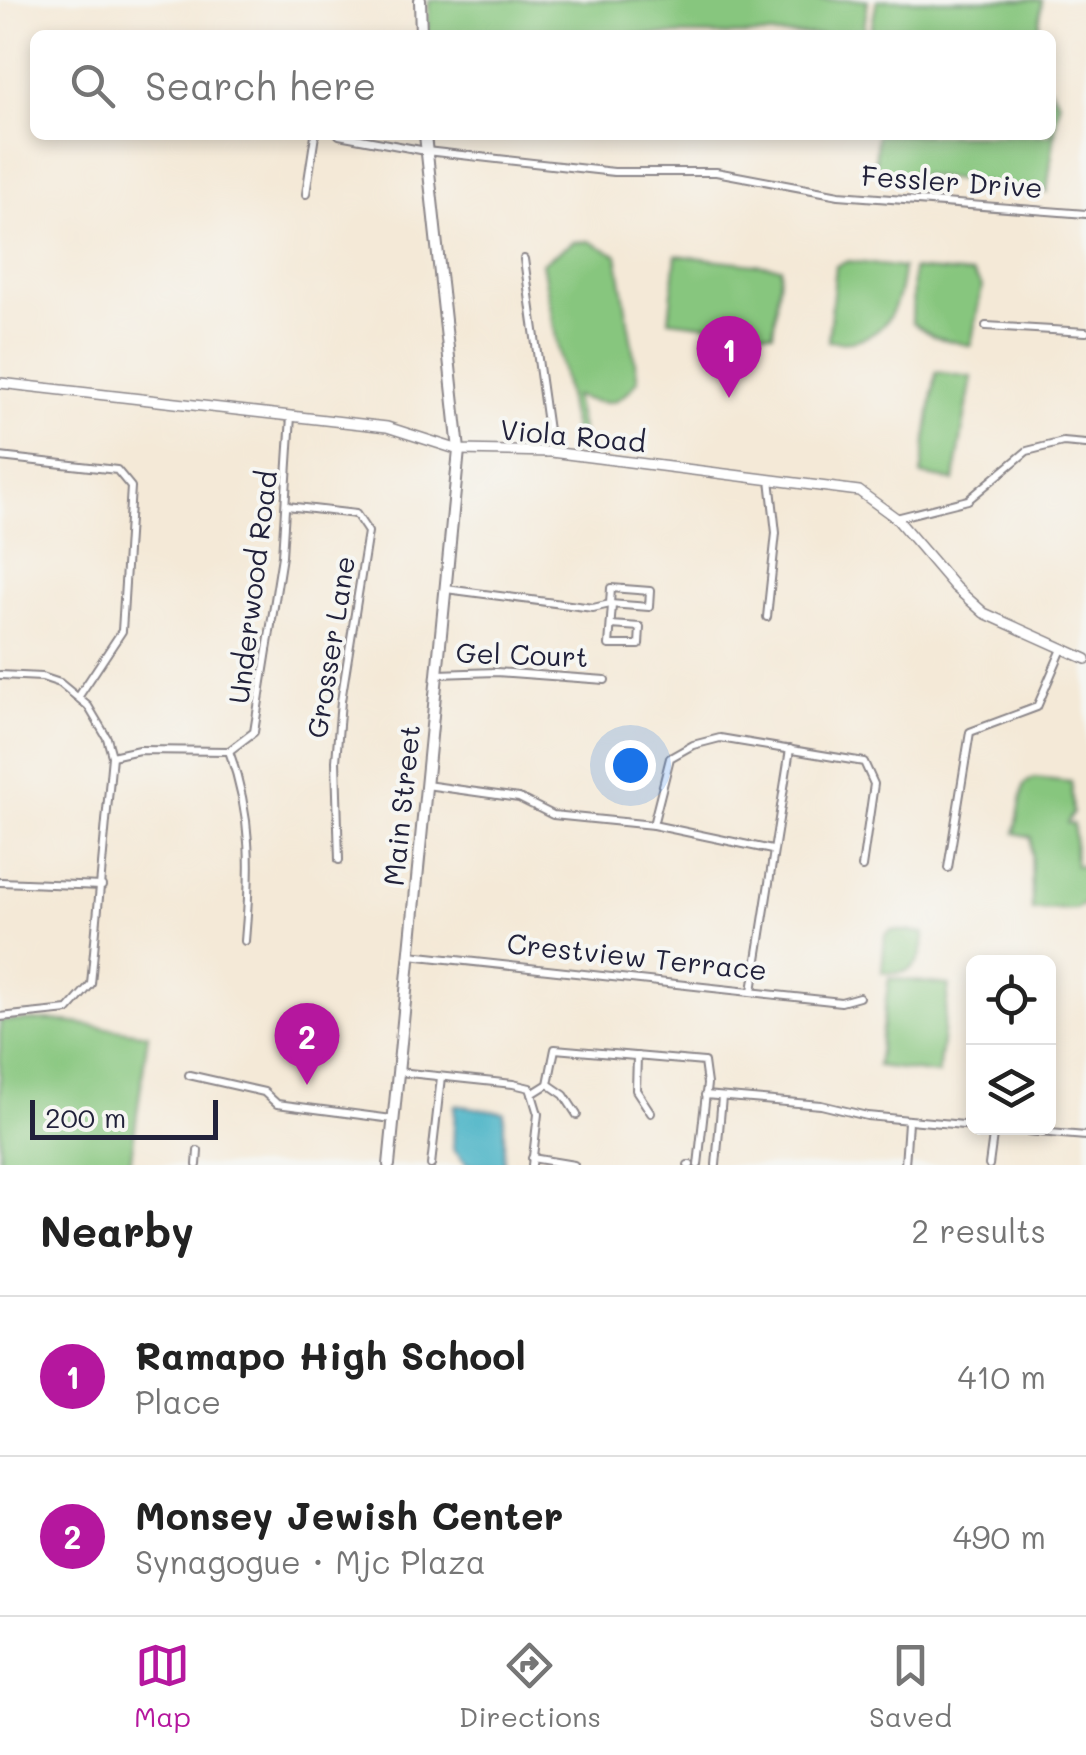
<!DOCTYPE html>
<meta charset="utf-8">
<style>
body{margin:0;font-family:Mali,sans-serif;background:#f6f6f6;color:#222}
.controls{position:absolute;right:30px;bottom:30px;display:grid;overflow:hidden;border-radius:15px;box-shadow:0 5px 15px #0003}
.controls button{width:90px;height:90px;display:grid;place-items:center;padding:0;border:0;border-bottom:2px solid #e0e0e0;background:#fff;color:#222;font:50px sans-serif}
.scale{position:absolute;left:30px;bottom:25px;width:188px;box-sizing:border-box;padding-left:10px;border:5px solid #22223b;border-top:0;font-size:28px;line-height:35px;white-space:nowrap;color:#22223b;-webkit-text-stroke:8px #f6f6f2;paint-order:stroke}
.you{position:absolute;left:630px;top:765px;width:35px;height:35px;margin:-25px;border:8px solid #fff;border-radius:50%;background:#1a73e8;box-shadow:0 0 0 15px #1a73e833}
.badge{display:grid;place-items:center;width:65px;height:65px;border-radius:50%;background:#b5179e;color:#fff;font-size:32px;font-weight:700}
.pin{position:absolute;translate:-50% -82px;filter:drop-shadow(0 2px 5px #0008)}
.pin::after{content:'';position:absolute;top:52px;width:35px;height:30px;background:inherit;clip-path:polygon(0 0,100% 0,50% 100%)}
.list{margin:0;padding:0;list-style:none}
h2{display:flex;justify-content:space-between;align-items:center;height:130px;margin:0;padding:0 40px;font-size:42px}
h2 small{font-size:32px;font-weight:400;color:#767676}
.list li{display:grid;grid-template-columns:65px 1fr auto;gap:30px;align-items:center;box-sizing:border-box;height:160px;padding:0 40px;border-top:2px solid #e0e0e0}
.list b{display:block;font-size:38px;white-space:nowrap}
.list p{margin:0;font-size:32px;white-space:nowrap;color:#767676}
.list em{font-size:32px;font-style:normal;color:#767676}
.icon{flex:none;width:55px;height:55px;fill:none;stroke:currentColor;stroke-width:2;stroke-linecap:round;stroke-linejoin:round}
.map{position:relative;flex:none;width:1086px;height:1165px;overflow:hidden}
.search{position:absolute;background:#fff;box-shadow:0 5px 15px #0003;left:30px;right:30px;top:30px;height:110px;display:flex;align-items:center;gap:25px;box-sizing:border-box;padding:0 35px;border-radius:15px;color:#767676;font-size:38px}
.sheet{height:450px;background:#fff}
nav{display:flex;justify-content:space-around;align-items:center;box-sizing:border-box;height:140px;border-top:2px solid #e0e0e0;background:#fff;font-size:28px;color:#767676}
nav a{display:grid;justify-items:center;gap:5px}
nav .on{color:#b5179e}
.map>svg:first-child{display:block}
.green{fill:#87c67e;stroke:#54745c;stroke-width:2.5}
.water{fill:#48b3c6;stroke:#356a80;stroke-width:2.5}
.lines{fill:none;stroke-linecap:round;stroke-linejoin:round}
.minor-casing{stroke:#8b8689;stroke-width:10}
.tertiary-casing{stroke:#8b8689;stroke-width:12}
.secondary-casing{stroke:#8b8689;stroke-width:14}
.minor{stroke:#fff;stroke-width:6}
.tertiary{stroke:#fff;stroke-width:9}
.secondary{stroke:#fff;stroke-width:10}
.labels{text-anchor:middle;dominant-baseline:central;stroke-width:8;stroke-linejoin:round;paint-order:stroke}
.street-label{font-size:28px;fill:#22223b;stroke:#f6f6f2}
</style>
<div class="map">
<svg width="1086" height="1165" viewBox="0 0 1086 1165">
<rect width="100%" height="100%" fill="#f6f6f2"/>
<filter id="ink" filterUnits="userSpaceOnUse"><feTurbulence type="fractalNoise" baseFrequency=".01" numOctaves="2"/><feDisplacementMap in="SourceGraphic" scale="20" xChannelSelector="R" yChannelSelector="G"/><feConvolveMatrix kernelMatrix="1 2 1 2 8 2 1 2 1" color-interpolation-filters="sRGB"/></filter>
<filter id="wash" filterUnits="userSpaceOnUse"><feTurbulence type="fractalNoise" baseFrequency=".0048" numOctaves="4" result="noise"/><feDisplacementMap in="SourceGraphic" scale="40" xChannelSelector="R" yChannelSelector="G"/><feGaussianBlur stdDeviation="2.25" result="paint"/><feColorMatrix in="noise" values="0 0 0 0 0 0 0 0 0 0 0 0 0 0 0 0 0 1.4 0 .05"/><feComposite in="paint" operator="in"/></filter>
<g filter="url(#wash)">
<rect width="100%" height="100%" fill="#f4e9d7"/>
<g class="green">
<polygon points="429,0 868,0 863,35 427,35"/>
<polygon points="877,0 1042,0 1038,35 870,35"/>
<polygon points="1051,89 1059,102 1047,192 875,169 877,135 1051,135"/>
<path d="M589,241l28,14 21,125c-20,28 -34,25 -64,16l10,48h-8l-34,-181 31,-21z"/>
<polygon points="676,255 781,267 773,333 669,320"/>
<path d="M849,261l54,7c-4,46 -22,79 -75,73l8,-75z"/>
<polygon points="913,269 973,274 982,286 971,346 935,337 912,323"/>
<polygon points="936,372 972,377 954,481 921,475"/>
<polygon points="1034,778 1071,782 1073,813 1067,823 1074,824 1075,866 1086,865 1086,903 1076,909 1032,910 1031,837 1015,833 1024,784"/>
<path d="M891,930l33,3c0,29 -12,45 -42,39l3,-37z"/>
<polygon points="889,978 949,985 938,1074 877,1066"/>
<polygon points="53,1020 148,1034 130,1165 0,1165 0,1021"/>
</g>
<polygon class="water" points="455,1105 504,1112 504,1165 467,1165 453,1149"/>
</g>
<g filter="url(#ink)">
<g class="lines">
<g class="minor-casing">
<g id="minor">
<polyline points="339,135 426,151 614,172 716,172 839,195 1086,214"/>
<polyline points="306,194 315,135"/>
<polyline points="524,259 551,452"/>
<polyline points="986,326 1086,332"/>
<polyline points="0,457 117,470 131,487 122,631 79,696"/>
<polyline points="287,506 356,514 368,532 341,701 336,761 339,860"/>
<polyline points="896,518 968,500 1027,451 1063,442 1086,444"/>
<polyline points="446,589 593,608 610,604 611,588 650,591 649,607 610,604"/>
<polyline points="767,617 776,533 770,479"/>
<path d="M611,625l29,2 -1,18h-30c1,-14 2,-27 3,-40"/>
<polyline points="438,674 496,672 605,680"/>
<polyline points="0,675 42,677 60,683 88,706 107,738 112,756 91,984 68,1010 0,1017"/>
<path d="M229,751c24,66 22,121 16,190"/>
<polyline points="112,756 139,750 229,751 254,732 282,556 291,416"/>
<polyline points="426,785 519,798 553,815 653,825 772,850"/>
<polyline points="653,825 670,758 693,745 720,738 864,762 874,784 862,867"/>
<polyline points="948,868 970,732 1037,707 1062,649"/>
<polyline points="0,882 102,886"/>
<polyline points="410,955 841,1002 859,997"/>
<polyline points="752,991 790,749"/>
<polyline points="637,1056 636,1090 651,1113"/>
<polyline points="399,1072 513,1084 530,1088 532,1094 548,1084 555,1049 704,1062 707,1084 698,1165"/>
<polyline points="189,1075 264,1092 277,1104 392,1119"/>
<polyline points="548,1084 564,1095 577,1115"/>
<polyline points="705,1095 821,1105 867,1116 974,1126"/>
<polyline points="991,1128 1086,1136"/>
<polyline points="532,1158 574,1165"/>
<polyline points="197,1165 198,1151"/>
<polyline points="431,1165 441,1077"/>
<polyline points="532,1165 538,1114 532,1094"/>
<polyline points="688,1165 690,1165"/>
<polyline points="716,1165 722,1097"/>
<polyline points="905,1165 908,1122"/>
<polyline points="989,1165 994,1128"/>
</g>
</g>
<g class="tertiary-casing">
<polyline id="tertiary" points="0,383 387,427 459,450 551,452 859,491 896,518 955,587 984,613 1086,659"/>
</g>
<g class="secondary-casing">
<g id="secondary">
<polyline points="420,0 421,35"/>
<polyline points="389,1165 459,450 425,135"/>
</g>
</g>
<use href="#minor" class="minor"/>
<use href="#tertiary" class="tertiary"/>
<use href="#secondary" class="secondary"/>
</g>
</g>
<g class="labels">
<g class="street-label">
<text transform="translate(952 181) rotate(4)">Fessler Drive</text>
<text transform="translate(573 435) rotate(5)">Viola Road</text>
<text transform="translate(252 587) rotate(-83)">Underwood Road</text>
<text transform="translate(330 647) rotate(-81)">Grosser Lane</text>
<text transform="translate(522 654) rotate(2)">Gel Court</text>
<text transform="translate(401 805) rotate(-84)">Main Street</text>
<text transform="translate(637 956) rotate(6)">Crestview Terrace</text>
</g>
</g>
</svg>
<div class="controls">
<button><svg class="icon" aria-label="locate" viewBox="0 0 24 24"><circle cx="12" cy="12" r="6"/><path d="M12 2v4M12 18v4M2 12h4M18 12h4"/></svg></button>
<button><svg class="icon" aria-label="layers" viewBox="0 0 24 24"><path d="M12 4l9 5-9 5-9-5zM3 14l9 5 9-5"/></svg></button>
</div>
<div class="scale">200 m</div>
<div class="you"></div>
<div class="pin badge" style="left:729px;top:398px">1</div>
<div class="pin badge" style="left:307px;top:1085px">2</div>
<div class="search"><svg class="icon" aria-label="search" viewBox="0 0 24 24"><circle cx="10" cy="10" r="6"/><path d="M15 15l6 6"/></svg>Search here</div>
</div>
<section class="sheet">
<h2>Nearby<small>2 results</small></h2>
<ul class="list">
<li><span class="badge">1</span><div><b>Ramapo High School</b><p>Place</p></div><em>410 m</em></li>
<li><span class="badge">2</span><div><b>Monsey Jewish Center</b><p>Synagogue · Mjc Plaza</p></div><em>490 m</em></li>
</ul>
</section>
<nav>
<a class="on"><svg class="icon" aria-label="map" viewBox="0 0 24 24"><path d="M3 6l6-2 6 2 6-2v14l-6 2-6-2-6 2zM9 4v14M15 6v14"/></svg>Map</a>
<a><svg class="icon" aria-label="directions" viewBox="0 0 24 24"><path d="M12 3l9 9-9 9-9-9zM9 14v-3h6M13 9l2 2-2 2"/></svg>Directions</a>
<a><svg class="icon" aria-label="saved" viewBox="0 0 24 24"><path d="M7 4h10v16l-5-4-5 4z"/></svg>Saved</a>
</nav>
